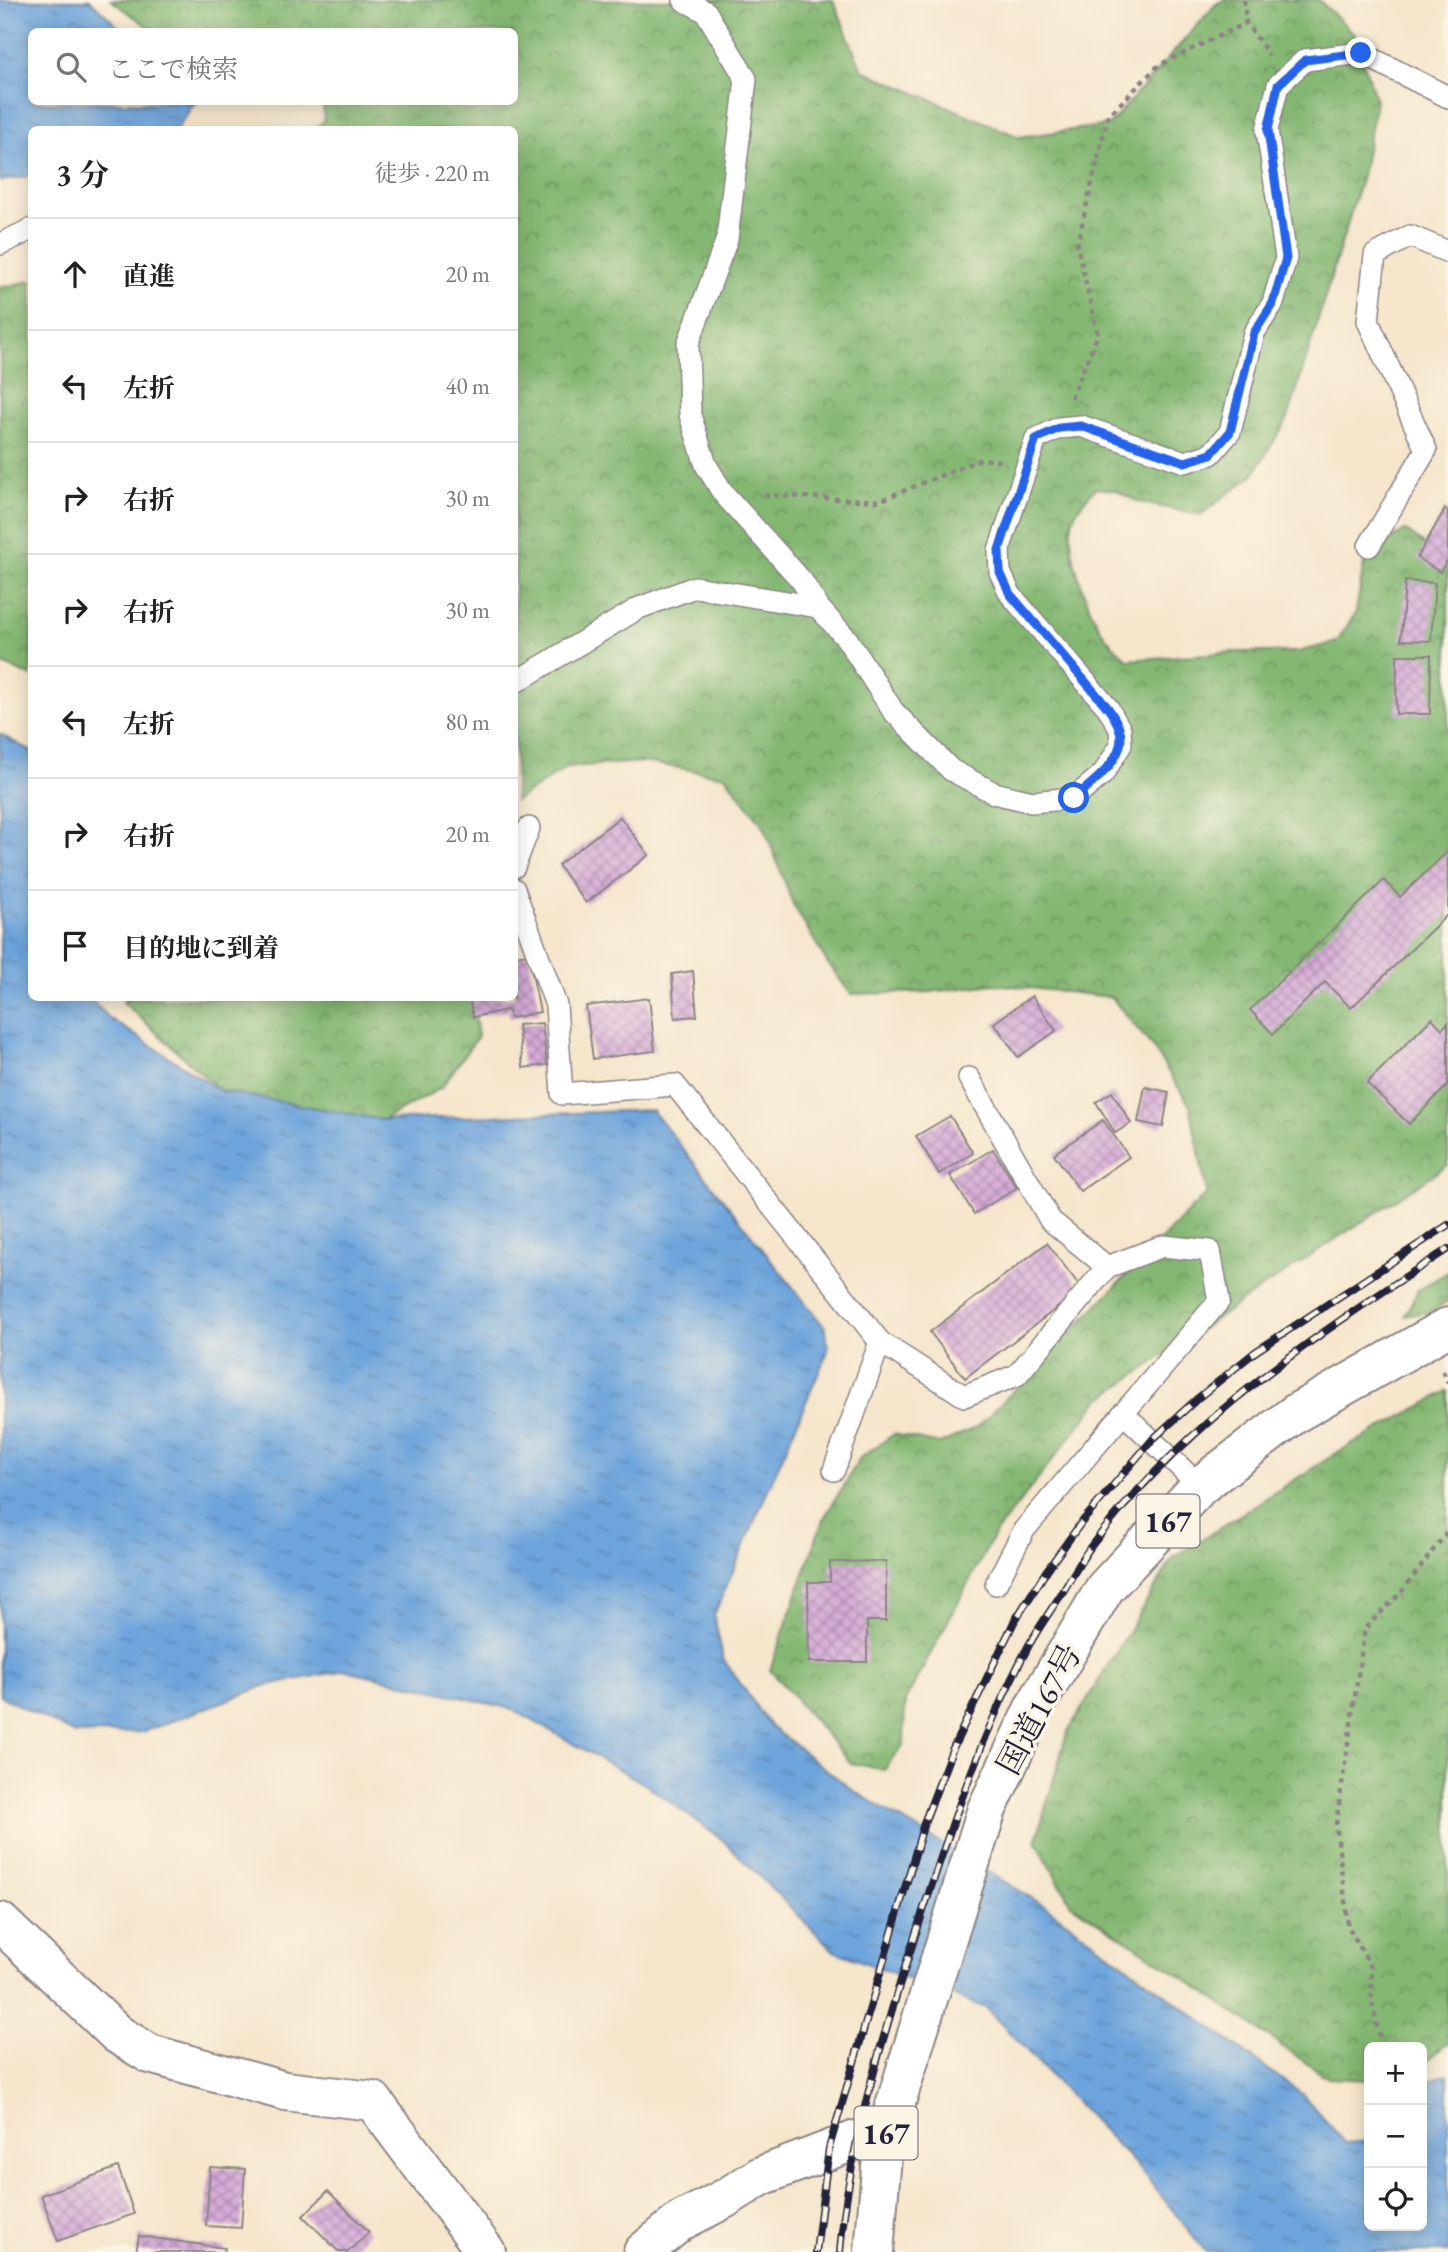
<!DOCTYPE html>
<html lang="ja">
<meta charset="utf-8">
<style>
body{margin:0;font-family:"EB Garamond","Noto Serif JP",serif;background:#f6f6f6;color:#222}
.controls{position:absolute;right:21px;bottom:21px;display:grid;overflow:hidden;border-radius:10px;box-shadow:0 4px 18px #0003}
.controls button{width:63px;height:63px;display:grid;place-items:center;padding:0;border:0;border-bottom:2px solid #e0e0e0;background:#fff;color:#222;font:35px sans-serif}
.stop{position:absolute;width:21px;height:21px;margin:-16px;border:5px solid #2563eb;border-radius:50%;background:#fff}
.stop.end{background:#2563eb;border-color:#fff;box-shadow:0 2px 7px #0008}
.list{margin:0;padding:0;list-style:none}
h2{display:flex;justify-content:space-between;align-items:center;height:91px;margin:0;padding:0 28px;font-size:30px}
h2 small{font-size:23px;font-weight:400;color:#767676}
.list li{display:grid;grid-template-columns:46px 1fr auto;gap:21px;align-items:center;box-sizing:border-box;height:112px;padding:0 28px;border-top:2px solid #e0e0e0}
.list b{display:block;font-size:26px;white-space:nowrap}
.list em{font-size:23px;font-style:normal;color:#767676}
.icon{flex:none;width:38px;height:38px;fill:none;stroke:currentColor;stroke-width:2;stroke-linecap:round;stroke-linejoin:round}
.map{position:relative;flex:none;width:1448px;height:2252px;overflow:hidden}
.search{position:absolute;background:#fff;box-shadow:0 4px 18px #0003;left:28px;top:28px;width:490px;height:77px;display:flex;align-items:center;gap:18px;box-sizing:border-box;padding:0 24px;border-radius:10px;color:#767676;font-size:26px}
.panel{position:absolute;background:#fff;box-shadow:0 4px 18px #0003;left:28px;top:126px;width:490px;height:875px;border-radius:10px}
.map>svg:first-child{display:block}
.forest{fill:url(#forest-crowns);stroke:#536c56;stroke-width:2}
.water{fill:url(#water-ripples);stroke:#48638b;stroke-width:2}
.building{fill:url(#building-cross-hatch)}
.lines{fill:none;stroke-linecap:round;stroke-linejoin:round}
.lane-casing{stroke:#8c8484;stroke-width:24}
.street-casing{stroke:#8c8484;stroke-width:42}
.highway-casing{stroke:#8c8484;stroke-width:42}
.path{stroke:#8c8484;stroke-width:4.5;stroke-dasharray:5 5;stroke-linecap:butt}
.lane{stroke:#fff;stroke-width:21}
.street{stroke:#fff;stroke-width:38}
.highway{stroke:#fff;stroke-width:38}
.rail-casing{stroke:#22223b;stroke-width:8}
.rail{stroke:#fcf5e5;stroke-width:5;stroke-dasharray:16;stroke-linecap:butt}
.route{stroke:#2563eb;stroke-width:9}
.labels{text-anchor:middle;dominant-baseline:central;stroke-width:7;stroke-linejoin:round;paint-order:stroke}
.shield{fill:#fcf5e5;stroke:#63616e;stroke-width:2}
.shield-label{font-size:30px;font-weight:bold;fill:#22223b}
.street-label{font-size:32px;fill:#22223b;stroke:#fcf5e5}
</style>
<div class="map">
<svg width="1448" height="2252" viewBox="0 0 1448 2252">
<defs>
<pattern id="forest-crowns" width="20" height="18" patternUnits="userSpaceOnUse" patternTransform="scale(1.75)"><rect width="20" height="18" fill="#84b772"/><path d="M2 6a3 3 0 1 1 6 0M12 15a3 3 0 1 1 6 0" fill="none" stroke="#6c945f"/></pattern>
<pattern id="water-ripples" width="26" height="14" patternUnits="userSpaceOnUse" patternTransform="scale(1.75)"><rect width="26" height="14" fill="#6da4db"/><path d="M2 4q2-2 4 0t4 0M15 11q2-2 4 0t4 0" fill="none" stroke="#5985b3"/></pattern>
<pattern id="building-cross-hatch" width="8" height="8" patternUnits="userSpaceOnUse" patternTransform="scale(1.75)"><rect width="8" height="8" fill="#d5abd7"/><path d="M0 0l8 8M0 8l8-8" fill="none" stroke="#ac8bb0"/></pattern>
</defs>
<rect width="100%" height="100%" fill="#fcf5e5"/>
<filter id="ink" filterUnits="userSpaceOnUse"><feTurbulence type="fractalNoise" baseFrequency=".0143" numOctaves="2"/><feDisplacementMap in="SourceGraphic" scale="14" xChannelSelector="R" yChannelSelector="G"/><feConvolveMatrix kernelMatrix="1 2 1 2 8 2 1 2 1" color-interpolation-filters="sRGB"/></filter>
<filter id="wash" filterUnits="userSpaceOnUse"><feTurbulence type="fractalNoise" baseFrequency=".00686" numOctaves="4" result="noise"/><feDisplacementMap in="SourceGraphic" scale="28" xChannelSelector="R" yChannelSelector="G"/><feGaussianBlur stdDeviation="1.57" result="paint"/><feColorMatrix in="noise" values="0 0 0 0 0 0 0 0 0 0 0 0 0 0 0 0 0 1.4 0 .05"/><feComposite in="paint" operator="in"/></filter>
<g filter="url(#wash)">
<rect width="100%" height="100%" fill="#f5e6cc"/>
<g class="forest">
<path d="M111,0h722l29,70 157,67 90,-12 107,-121 8,-4h95l36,35 21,66 -14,75 -74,242 -35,57 -53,40 -61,-13 -24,-12 -20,-2c-6,8 -16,17 -20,26 -14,27 13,99 30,122 7,9 15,16 23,24l107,-8h63l39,-10 19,-30 9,-54 40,-28 43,32v603l-194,128 -155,107 -105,135 -89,166 -1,43 -20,26 -33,-7 -81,-93 53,-150 37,-62 34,-24 46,10 39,-18 228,-233 -17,-87 -38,-60 -41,-49 -117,-13 -64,8 -79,2 -23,-30 -35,-60 -29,-77 -39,-51 -81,-14 -76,5 -53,34 -1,-671 -199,-1 9,-8 -1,-19h191v-70l-360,-1z"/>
<polygon points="31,281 32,281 31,676 0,663 0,287"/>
<polygon points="126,998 472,998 478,1036 441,1088 383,1120 221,1091 123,1002"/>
<polygon points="1448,1272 1448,1302 1429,1312 1405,1316 1418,1290"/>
<polygon points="1448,1391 1448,2043 1422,2064 1422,2047 1369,2047 1369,2080 1328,2078 1197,1987 1071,1904 1036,1841 1067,1733 1173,1558 1338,1452"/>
</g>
<g class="water">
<polygon points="0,0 90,0 123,31 32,32 32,102 195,102 177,129 32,130 31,176 0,181"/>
<polygon points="0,734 31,751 32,998 90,998 109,1018 221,1091 383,1120 652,1110 826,1329 828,1351 714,1615 723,1659 771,1727 854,1791 1045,1906 1303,2095 1345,2143 1369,2141 1369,2226 1422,2226 1422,2083 1448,2074 1448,2252 1206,2252 1138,2167 986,2008 834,1951 725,1842 648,1786 512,1709 346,1670 267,1685 143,1732 75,1734 0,1696"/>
</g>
<g id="blocks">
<g class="building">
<polygon points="1445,509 1448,511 1448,559 1440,572 1417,558"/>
<polygon points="1405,581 1435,583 1431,641 1401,640"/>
<polygon points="1397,655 1431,655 1430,714 1396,714"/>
<polygon points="620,817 649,855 586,903 558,865"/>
<polygon points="1448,851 1448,914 1351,1008 1325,982 1273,1034 1250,1010 1384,880 1400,897"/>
<polygon points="528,954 540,1012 510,1018 508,1010 473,1017 469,998 514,998 514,956"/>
<polygon points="693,971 697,1016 675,1018 672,974"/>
<polygon points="1032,996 1056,1031 1018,1057 994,1023"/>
<polygon points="649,998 655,1051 593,1059 586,1006"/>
<polygon points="1432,1018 1442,1029 1448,1023 1448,1085 1409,1124 1367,1083"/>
<polygon points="542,1023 547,1065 523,1068 518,1025"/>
<polygon points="1145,1087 1169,1092 1163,1127 1138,1122"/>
<polygon points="1112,1092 1131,1123 1115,1133 1096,1102"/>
<polygon points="950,1116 973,1153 939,1174 916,1136"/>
<polygon points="1103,1120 1129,1157 1080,1191 1054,1154"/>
<polygon points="993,1149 1017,1188 974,1214 950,1175"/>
<polygon points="1047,1243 1082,1289 965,1378 930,1332"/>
<polygon points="886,1561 886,1621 867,1621 867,1662 809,1662 808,1582 830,1582 830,1562"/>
<polygon points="118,2167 134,2214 58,2241 41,2195"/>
<polygon points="210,2167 245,2169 241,2228 206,2226"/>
<polygon points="328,2191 369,2232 348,2252 339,2252 303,2216"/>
<polygon points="139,2236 225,2248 224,2252 136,2252"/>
</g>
</g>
</g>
<g filter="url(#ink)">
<use href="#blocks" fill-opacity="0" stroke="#8c8484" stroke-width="2"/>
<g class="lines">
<g class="lane-casing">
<g id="lane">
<polyline points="684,0 706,12 746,79 727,239 688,344 690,415 706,465 723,493 802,581 818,607 847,639 893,711 951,770 994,793 1032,802 1074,798 1103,774 1121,745 1120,729 1108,708 1010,594 1000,572 999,550 1036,439 1059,428 1081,426 1185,462 1211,454 1230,432 1254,333 1273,303 1286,258 1267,130 1278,85 1305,60 1361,53 1448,97"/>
<polyline points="0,244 32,229"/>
<polyline points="1369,546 1426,450 1368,321 1375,255 1410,236 1448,252"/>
<polyline points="514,683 639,608 695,587 818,607"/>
<polyline points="514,867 529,828"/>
<polyline points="514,889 556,1005 562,1094 675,1085 880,1342 964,1396 1017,1375 1107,1267 1163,1246 1210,1251 1219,1301 1024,1530 996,1584"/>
<polyline points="969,1078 1050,1220 1107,1267"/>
<polyline points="1123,1413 1200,1486"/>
<polyline points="834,1470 880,1342"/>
</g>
</g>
<g class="street-casing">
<g id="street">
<polyline points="0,1922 117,2034 150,2054 285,2091 373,2101 486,2252"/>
<polyline points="643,2252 681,2221 724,2199 761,2176 856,2140 883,2144"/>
</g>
</g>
<g class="highway-casing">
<polyline id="highway" points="874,2252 883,2144 987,1809 1034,1708 1105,1588 1200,1486 1296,1413 1448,1327"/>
</g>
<g class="path">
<polyline points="1244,0 1246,23 1269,55"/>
<polyline points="1071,398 1098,335 1077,245 1108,116 1159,65 1246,23"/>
<polyline points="764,495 879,501 981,459 999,461"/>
<polyline points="1443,1371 1448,1383"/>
<polyline points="1382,2047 1372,2003 1371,1967 1348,1926 1336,1824 1365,1628 1400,1594 1448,1531"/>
</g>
<use href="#lane" class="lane"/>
<use href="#street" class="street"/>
<use href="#highway" class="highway"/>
<g class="rail-casing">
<g id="rail">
<polyline points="816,2252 829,2148 924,1823 952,1750 1014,1622 1047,1570 1081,1523 1152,1440 1198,1398 1255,1352 1448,1225"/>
<path d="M840,2252c9,-108 42,-213 75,-316 32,-99 65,-200 114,-291 10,-18 22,-35 33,-52 11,-17 20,-36 33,-52 96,-124 224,-208 353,-292"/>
</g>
</g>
<use href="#rail" class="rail"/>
</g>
</g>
<g class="lines" filter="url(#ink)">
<path class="route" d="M1074,798c19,-15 56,-43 45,-70 -2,-7 -7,-14 -11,-20l-98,-114 -10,-22 -1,-22 37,-111 23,-11 22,-2 104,36 26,-8 19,-22 24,-99 19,-30 13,-45 -18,-128 10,-45 27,-25 56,-7"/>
</g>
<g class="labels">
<g class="shield">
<rect x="1136.5" y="1494.5" width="63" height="53" rx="5"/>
<rect x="854.5" y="2106.5" width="63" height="53" rx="5"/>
</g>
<g class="shield-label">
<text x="1168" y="1521">167</text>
<text x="886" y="2133">167</text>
</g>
<g class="street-label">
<text transform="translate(1039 1709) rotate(-62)">国道167号</text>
</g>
</g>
</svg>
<div class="controls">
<button>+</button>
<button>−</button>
<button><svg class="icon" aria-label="locate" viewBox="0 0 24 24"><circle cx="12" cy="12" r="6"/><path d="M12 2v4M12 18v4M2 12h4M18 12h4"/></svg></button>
</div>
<div class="stop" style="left:1074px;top:798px"></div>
<div class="stop end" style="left:1361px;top:53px"></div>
<div class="search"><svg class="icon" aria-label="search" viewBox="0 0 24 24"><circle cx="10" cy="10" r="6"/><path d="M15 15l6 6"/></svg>ここで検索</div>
<section class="panel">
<h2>3 分<small>徒歩 · 220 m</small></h2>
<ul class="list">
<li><svg class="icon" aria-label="ahead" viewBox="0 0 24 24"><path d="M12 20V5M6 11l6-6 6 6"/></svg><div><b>直進</b></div><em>20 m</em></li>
<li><svg class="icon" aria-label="left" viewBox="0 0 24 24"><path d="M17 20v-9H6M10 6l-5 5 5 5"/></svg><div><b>左折</b></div><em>40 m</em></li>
<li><svg class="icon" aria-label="right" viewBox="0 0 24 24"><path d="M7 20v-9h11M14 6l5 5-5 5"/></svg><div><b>右折</b></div><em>30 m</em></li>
<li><svg class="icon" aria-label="right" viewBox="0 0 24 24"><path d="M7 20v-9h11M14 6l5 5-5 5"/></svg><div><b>右折</b></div><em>30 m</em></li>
<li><svg class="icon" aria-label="left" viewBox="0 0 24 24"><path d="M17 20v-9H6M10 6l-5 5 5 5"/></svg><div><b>左折</b></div><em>80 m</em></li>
<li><svg class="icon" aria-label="right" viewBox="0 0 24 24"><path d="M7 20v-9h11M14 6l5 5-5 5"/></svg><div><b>右折</b></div><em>20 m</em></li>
<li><svg class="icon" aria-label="arrive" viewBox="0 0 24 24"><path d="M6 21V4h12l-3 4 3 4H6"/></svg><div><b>目的地に到着</b></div></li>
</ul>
</section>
</div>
